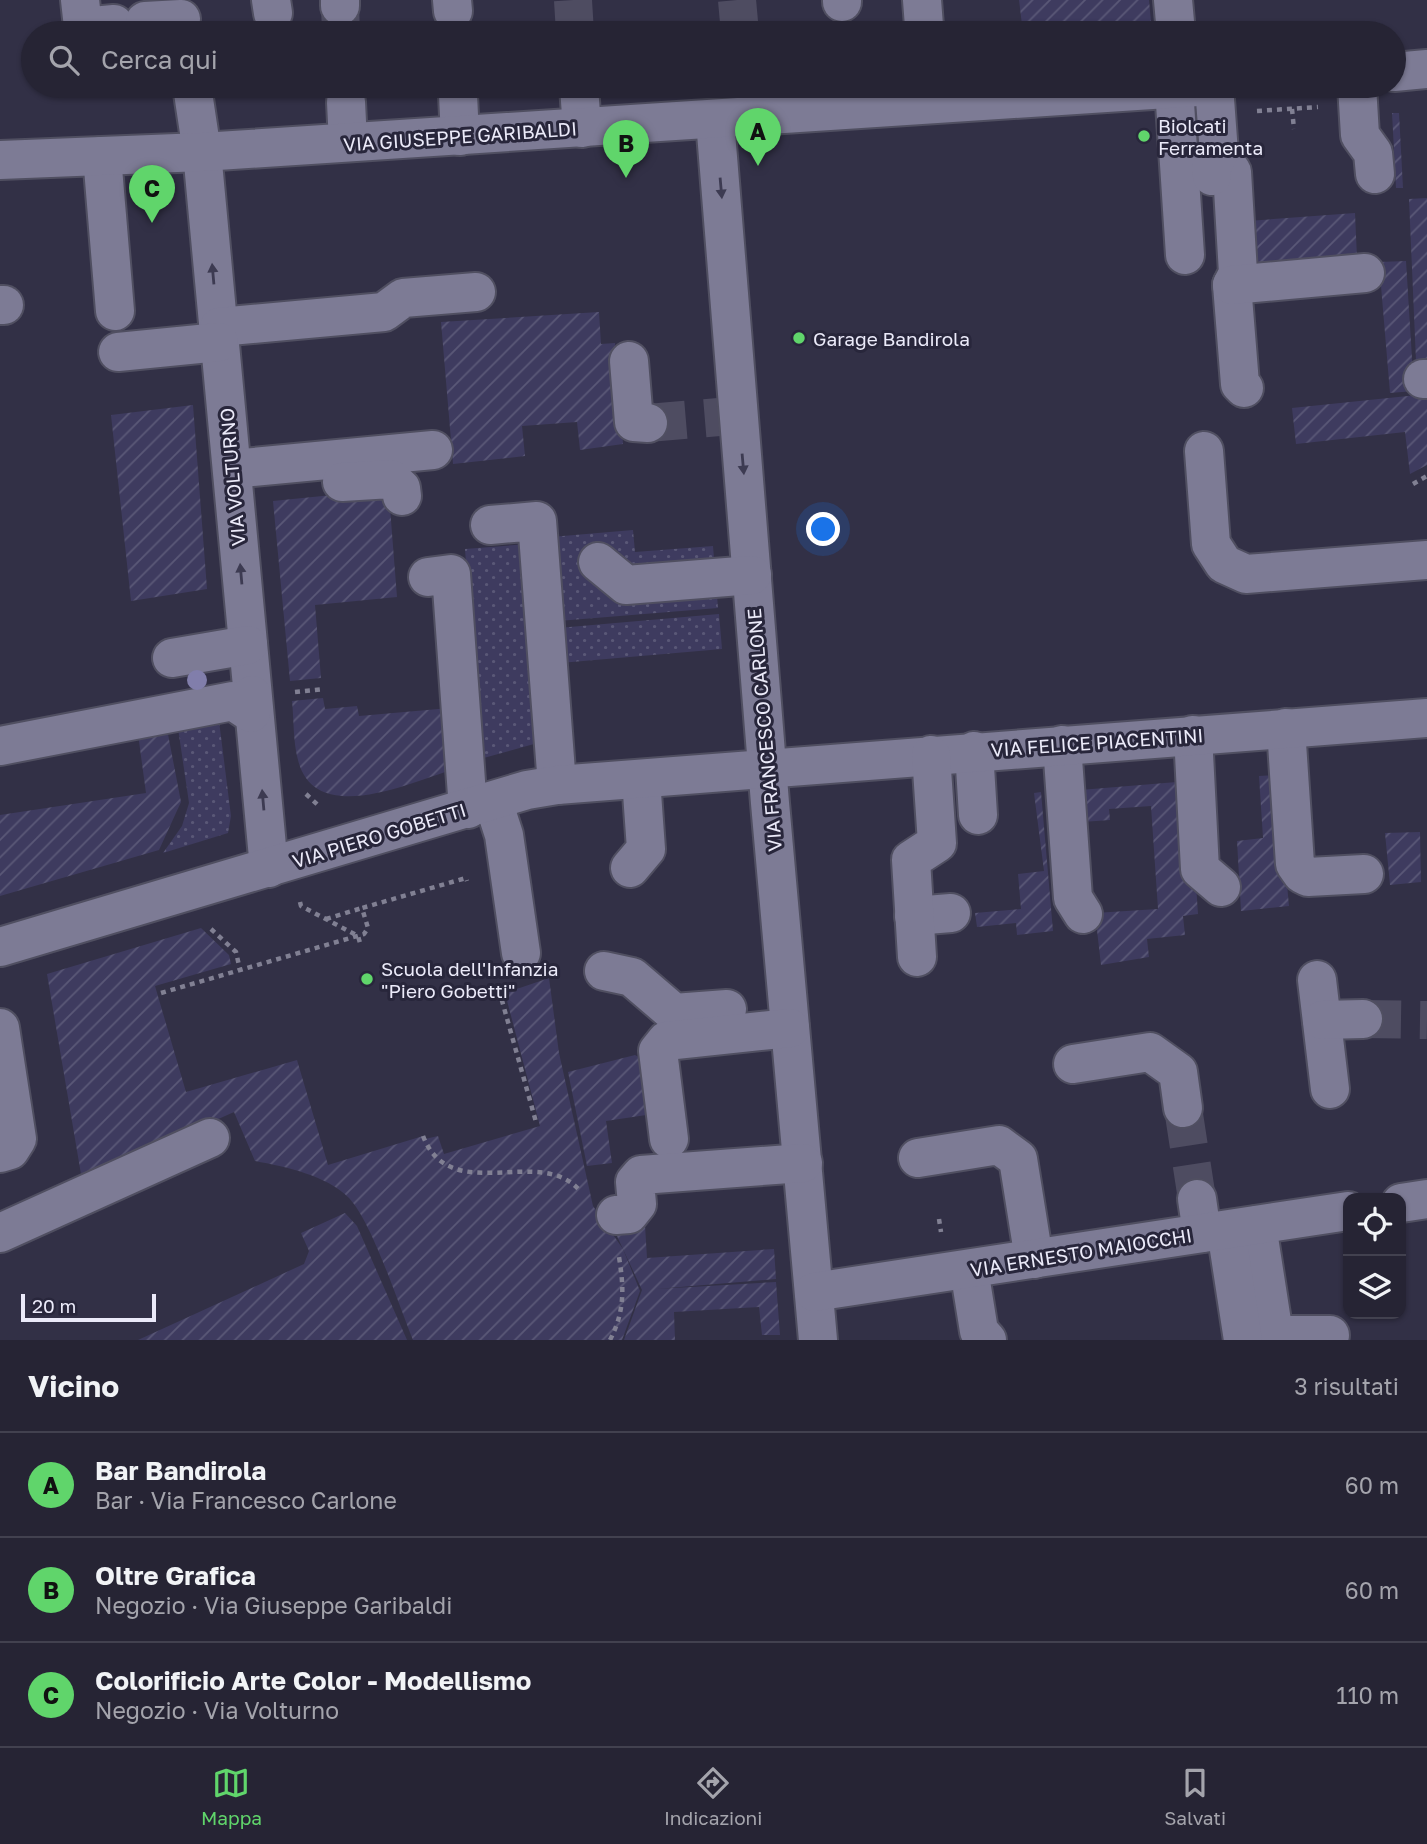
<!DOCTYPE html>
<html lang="it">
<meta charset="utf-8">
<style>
body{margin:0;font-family:"Golos Text",sans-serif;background:#323040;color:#f1f3f6}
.controls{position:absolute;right:21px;bottom:21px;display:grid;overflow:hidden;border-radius:14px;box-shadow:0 2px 5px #0004}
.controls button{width:63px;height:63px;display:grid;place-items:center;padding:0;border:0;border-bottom:2px solid #42414f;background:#262434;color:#f1f3f6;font:35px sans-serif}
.scale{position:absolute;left:21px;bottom:18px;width:135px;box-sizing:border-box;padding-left:7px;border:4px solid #ebeaf9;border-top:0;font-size:19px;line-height:24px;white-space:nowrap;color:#ebeaf9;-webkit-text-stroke:5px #28263b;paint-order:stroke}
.you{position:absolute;left:824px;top:530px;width:24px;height:24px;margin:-18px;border:5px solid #fff;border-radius:50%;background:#1a73e8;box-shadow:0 0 0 10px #1a73e833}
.badge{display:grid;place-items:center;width:46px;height:46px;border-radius:50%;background:#60d56b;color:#111;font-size:23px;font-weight:700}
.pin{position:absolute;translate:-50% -58px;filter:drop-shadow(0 2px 4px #0008)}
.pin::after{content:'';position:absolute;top:37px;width:24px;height:21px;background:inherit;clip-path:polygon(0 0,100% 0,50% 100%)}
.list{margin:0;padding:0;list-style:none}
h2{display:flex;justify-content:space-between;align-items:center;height:91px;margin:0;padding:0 28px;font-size:30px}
h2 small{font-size:23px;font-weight:400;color:#a4a4ac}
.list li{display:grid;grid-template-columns:46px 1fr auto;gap:21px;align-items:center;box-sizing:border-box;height:105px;padding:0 28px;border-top:2px solid #42414f}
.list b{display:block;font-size:26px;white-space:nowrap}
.list p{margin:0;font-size:23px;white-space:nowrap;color:#a4a4ac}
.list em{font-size:23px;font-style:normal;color:#a4a4ac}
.icon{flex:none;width:38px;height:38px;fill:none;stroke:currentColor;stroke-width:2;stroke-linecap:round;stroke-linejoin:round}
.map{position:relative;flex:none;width:1427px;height:1340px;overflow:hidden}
.search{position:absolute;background:#262434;box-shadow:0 2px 5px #0004;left:21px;right:21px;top:21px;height:77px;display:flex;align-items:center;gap:18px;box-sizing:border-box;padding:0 24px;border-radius:38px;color:#a4a4ac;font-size:26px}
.sheet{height:406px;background:#262434}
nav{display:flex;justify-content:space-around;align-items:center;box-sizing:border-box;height:98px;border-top:2px solid #42414f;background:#262434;font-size:19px;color:#a4a4ac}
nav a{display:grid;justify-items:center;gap:4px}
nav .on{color:#60d56b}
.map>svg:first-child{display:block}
.grass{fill:url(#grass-dots)}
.garden{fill:url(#garden-furrows)}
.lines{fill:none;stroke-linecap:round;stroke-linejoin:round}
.minor-tunnel{stroke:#4e4c61;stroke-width:38;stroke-dasharray:38 19;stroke-linecap:butt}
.minor-casing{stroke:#504f61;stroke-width:42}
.path{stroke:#818093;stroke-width:4.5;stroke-dasharray:5 5;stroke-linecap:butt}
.minor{stroke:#7d7b95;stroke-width:38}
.tree{fill:#817eab}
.oneway{fill:#3d3b52}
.poi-dot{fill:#60d56b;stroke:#28263b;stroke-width:2.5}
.labels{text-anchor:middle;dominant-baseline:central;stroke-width:6;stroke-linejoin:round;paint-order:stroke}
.poi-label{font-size:19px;fill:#ebeaf9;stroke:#28263b;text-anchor:start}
.street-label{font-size:19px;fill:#ebeaf9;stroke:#28263b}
</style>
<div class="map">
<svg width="1427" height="1340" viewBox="0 0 1427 1340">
<defs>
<pattern id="grass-dots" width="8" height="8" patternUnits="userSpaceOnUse" patternTransform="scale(1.75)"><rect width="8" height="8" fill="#3e3b5f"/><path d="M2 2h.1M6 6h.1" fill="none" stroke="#5a5877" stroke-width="1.8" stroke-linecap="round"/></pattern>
<pattern id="garden-furrows" width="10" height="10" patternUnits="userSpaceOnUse" patternTransform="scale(1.75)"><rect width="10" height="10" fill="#3e3b5f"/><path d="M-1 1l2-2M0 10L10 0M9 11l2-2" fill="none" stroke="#5a5877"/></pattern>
</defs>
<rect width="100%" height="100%" fill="#323046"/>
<g class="grass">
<polygon points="633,530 635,552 713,546 718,608 558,621 551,537"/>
<polygon points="528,544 539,688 529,689 534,744 480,759 465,549"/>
<polygon points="719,614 722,649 560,663 558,628"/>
<polygon points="219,721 231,816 228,833 163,853 182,826 189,803 178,728"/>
</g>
<g class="garden">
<polygon points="1019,0 1149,0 1152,33 1023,33"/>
<polygon points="1392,113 1399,113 1403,188 1396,188"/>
<polygon points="1427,198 1427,361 1416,361 1409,199"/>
<polygon points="1355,213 1357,258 1251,266 1248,221"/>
<polygon points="1406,261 1414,391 1390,393 1379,262"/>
<polygon points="599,312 601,344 615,343 623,444 580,450 577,422 522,426 525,456 453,464 441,322"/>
<polygon points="1427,394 1427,465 1410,474 1405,432 1296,444 1292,408"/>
<polygon points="193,405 207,589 131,601 111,415"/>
<polygon points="382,490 389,495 397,597 315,605 321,678 290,681 273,501"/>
<path d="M323,698l2,11 32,-3 2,10 91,-8 4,61c-42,13 -139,59 -156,-9 -5,-18 -4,-40 -6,-59z"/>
<polygon points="167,729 181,802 159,850 0,896 0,815 146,793 138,734"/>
<polygon points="1277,775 1289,906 1241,911 1237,841 1263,838 1259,776"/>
<polygon points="1189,781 1198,914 1183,916 1185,935 1147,939 1149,957 1101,965 1095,913 1158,909 1151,806 1109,809 1110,820 1082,822 1080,790"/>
<polygon points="1041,792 1053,931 1017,935 1016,923 977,927 975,913 1021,909 1018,874 1044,871 1034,793"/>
<polygon points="1420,832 1421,882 1390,885 1385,833"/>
<path d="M201,928l28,27 2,9 -76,22 31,106 111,-32 31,105 95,-29 2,3 13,-3 6,18 96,-28 -35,-133 44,-15 10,75 34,153 30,43 17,42 -18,49h-209c-14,-34 -41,-118 -64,-142 -23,-23 -63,-31 -94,-37l-21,-49 -152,68 -35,-206z"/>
<polygon points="635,1055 644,1060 653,1114 606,1121 612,1163 587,1166 568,1072"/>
<polygon points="345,1213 357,1226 407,1340 138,1340 304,1264 309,1251 301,1233"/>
<polygon points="636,1225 645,1225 647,1258 774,1249 776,1279 656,1289 776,1282 780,1335 762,1335 759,1307 674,1312 675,1340 624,1340 642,1290 616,1234 637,1233"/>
</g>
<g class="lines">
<g class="minor-tunnel">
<polyline points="573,0 575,33"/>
<polyline points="737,0 740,33"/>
<polyline points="340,6 341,33"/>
<polyline points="648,423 719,417"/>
<polyline points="1363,1019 1427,1020"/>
<polyline points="1183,1108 1197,1199"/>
</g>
<g class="minor-casing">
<g id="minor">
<polyline points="80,0 82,18 93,26 114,24"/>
<polyline points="271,0 273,13"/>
<polyline points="340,0 340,6"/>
<polyline points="452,0 453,11"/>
<polyline points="842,0 842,2"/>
<polyline points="922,0 924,26"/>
<polyline points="1173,0 1176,33"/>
<polyline points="145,21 181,19"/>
<polyline points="1394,72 1427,69"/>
<polyline points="192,86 202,152 269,868"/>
<polyline points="1357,86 1360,135 1373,153 1375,174"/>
<polyline points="579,87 582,128"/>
<polyline points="1174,88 1185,255"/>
<polyline points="458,95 460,136"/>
<polyline points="346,102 348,142"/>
<polyline points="715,120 770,803 818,1340"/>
<polyline points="1219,153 1232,172 1238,273 1232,285 1240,384 1244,388"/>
<polyline points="102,156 115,311"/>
<polyline points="0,160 202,152 1213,86"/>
<polyline points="1212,176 1211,169 1219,153 1214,86"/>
<polyline points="1232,285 1365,273"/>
<polyline points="0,305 4,305"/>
<polyline points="219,327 384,312 403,298 476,292"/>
<polyline points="118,352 219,342"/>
<polyline points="629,361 634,422 648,423"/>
<polyline points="1423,379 1427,379"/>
<polyline points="1204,451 1211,544 1224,564 1246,574 1427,560"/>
<polyline points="232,469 433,450"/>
<polyline points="342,482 391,479 401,488 402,496"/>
<polyline points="490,525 537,521 557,785"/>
<polyline points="598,562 626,585 752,575"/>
<polyline points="428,577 451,574 468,809"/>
<polyline points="172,658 248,645"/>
<polyline points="1286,728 1295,864 1302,874 1308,877 1364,874"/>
<polyline points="1193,735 1200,869 1221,887"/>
<polyline points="1062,745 1073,898 1083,914"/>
<polyline points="0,746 233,701 251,713 252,695"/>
<polyline points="974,751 978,815"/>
<polyline points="493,801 504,835 521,953"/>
<polyline points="630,868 646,849 641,779"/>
<polyline points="914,916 951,913"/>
<polyline points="0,947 527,790 557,785 1427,718"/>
<polyline points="917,957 911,860 937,843 931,755"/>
<polyline points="604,971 632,977 674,1013 727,1009"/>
<polyline points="1317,980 1330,1089"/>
<polyline points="1322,1020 1363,1019"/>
<polyline points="0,1028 17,1139 10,1150 0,1153"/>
<polyline points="1073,1064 1150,1052 1178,1072 1183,1108"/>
<polyline points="669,1139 658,1051 666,1041 790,1028"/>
<polyline points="918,1158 999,1145 1018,1159 1034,1259"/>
<polyline points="1197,1199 1202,1233"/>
<polyline points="1401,1203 1427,1199"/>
<polyline points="616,1215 629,1214 637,1204 635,1182 641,1175 803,1163"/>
<polyline points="1257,1225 1273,1328 1282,1335 1330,1335"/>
<polyline points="1226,1230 1243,1340"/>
<polyline points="0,1233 210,1138"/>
<polyline points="969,1269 979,1331 987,1340"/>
<polyline points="814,1292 1348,1211"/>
</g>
</g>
<g class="path">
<polyline points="1354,33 1377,31"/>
<polyline points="1292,109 1294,129"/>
<polyline points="1257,111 1318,107"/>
<polyline points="1413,484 1427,476"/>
<polyline points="295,692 324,689"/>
<polyline points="306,794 320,807"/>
<polyline points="300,902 301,906 358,936 360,943"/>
<polyline points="326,919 362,908"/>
<polyline points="211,929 236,952 240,970"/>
<polyline points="499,990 536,1122"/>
<polyline points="161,993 364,934 368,928 362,908 466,878 467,881"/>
<path d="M423,1136c28,72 118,7 158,56"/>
<polyline points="939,1219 941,1232"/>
<path d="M610,1340c15,-29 14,-52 9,-83"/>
</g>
<use href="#minor" class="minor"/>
</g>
<circle class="tree" cx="197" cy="680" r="10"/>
<defs><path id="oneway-solid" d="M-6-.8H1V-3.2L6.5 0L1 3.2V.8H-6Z" transform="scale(1.75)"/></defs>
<g class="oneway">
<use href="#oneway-solid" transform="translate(721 188) rotate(85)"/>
<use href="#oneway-solid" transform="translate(213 274) rotate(-95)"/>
<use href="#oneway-solid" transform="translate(743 464) rotate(85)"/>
<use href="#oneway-solid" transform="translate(241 574) rotate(-95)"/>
<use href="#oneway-solid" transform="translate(263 800) rotate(-95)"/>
</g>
<g class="poi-dot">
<circle cx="1144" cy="136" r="7"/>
<circle cx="799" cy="338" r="7"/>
<circle cx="367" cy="979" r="7"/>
</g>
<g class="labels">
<g class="poi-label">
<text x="1158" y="125">Biolcati<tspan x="1158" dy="22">Ferramenta</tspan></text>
<text x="813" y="338">Garage Bandirola</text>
<text x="381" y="968">Scuola dell'Infanzia<tspan x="381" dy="22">"Piero Gobetti"</tspan></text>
</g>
<g class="street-label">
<text transform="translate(460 136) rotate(-4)">VIA GIUSEPPE GARIBALDI</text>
<text transform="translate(232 477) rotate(-95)">VIA VOLTURNO</text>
<text transform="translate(764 730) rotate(-95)">VIA FRANCESCO CARLONE</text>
<text transform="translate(1097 742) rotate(-4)">VIA FELICE PIACENTINI</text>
<text transform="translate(379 835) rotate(-17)">VIA PIERO GOBETTI</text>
<text transform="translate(1081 1252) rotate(-9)">VIA ERNESTO MAIOCCHI</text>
</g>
</g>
</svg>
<div class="controls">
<button><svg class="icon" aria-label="locate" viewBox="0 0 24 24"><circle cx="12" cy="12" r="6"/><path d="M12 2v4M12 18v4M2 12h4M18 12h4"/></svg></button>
<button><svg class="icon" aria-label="layers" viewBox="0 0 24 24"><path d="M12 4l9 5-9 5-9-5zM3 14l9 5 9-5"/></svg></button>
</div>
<div class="scale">20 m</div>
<div class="you"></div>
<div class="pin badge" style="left:758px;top:166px">A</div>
<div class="pin badge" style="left:626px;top:178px">B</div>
<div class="pin badge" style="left:152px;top:223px">C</div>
<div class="search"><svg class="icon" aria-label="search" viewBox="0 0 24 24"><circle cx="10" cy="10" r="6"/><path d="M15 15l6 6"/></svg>Cerca qui</div>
</div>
<section class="sheet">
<h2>Vicino<small>3 risultati</small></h2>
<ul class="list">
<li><span class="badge">A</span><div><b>Bar Bandirola</b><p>Bar · Via Francesco Carlone</p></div><em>60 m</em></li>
<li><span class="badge">B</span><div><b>Oltre Grafica</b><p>Negozio · Via Giuseppe Garibaldi</p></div><em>60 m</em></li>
<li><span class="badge">C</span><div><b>Colorificio Arte Color - Modellismo</b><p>Negozio · Via Volturno</p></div><em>110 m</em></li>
</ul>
</section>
<nav>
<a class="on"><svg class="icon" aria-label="map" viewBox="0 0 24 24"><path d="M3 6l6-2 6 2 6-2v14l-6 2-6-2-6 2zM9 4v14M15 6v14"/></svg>Mappa</a>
<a><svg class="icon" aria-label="directions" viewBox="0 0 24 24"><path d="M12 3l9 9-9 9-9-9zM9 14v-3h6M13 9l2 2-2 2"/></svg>Indicazioni</a>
<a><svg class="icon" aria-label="saved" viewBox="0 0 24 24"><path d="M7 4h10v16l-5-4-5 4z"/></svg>Salvati</a>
</nav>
